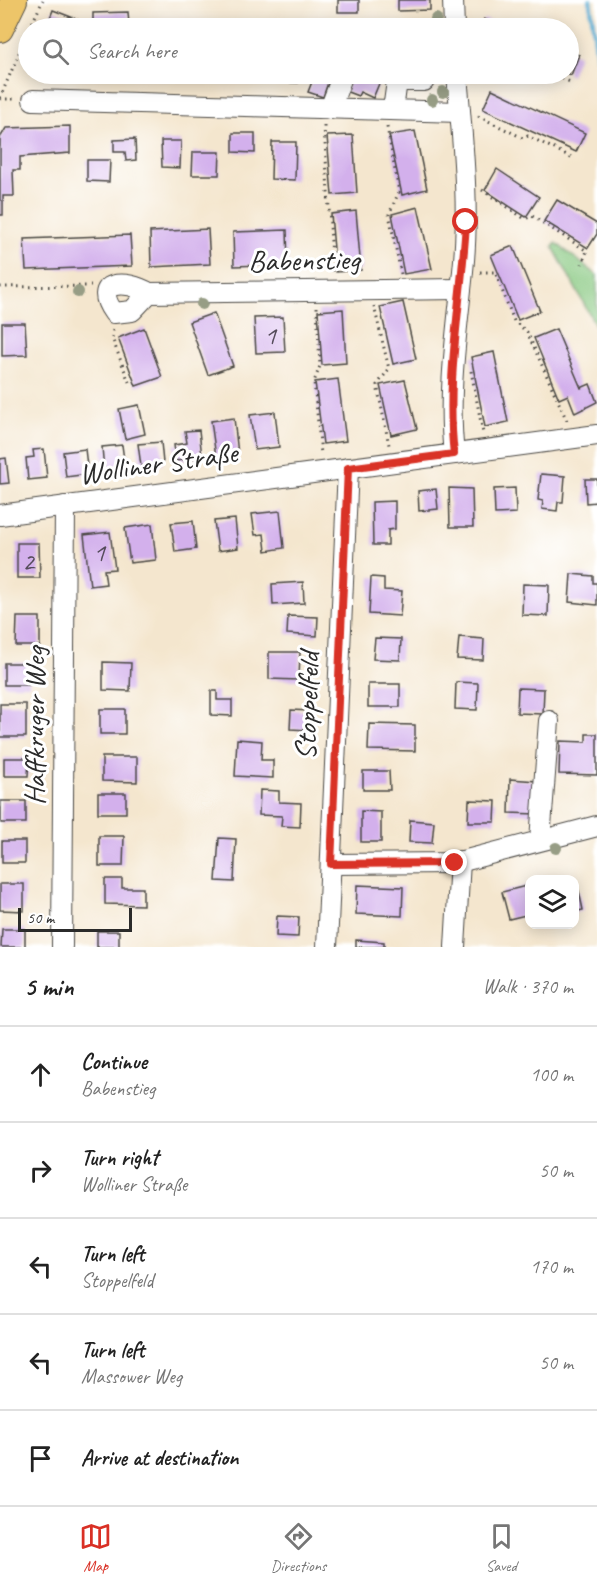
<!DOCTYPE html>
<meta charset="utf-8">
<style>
body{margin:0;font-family:Caveat,sans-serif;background:#f6f6f6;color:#222}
.controls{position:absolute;right:18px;bottom:18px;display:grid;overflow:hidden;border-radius:12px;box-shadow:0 3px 15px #0003}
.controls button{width:54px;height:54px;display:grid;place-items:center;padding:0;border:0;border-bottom:2px solid #e0e0e0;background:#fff;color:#222;font:30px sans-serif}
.scale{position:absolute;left:18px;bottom:15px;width:114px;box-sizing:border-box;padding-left:6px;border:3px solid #2b2b2b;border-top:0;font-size:16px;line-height:21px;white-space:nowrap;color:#2b2b2b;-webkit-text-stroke:4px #fff;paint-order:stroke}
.stop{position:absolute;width:18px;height:18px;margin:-14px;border:4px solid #d93025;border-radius:50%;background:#fff}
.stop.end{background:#d93025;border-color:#fff;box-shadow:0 2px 6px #0008}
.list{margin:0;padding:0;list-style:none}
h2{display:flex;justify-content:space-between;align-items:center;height:78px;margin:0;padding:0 24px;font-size:26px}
h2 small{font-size:20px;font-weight:400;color:#767676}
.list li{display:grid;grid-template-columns:39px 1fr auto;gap:18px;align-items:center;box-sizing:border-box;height:96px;padding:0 24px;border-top:2px solid #e0e0e0}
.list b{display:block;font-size:22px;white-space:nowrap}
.list p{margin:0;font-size:20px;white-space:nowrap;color:#767676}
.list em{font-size:20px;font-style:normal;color:#767676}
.icon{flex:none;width:33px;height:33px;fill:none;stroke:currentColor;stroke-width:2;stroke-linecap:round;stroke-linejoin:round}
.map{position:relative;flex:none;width:597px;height:947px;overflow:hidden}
.search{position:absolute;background:#fff;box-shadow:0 3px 15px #0003;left:18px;right:18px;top:18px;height:66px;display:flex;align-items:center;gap:15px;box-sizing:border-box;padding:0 21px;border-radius:33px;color:#767676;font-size:22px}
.sheet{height:558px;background:#fff}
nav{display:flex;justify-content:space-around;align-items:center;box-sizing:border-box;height:84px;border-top:2px solid #e0e0e0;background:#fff;font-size:16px;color:#767676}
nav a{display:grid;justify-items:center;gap:3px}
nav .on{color:#d93025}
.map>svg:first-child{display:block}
.green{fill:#87c880;stroke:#597a56;stroke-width:1.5}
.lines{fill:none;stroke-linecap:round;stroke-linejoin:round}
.stream{stroke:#55acd2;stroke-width:4.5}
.building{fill:#d3b0ec}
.minor-casing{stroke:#494743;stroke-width:22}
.major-casing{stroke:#494743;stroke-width:28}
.path{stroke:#494743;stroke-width:3;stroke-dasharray:1.5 4.5;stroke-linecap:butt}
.minor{stroke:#fff;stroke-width:20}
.major{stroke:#edc569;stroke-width:26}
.tree{fill:#979d85}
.route{stroke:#d93025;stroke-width:8}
.labels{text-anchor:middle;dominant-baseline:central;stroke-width:6;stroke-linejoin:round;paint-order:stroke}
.number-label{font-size:27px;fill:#554c5b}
.street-label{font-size:30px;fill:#2b2b2b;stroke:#fff}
</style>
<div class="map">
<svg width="597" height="947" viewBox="0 0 597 947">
<rect width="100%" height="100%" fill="#fff"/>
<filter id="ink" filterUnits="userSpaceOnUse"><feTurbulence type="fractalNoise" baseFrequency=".0167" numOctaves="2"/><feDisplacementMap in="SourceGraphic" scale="12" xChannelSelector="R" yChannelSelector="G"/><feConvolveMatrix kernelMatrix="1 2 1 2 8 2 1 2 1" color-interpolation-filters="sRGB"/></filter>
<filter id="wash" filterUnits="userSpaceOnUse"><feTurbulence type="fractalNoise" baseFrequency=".008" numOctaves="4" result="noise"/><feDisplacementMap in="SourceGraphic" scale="24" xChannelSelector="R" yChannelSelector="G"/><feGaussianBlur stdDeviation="1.35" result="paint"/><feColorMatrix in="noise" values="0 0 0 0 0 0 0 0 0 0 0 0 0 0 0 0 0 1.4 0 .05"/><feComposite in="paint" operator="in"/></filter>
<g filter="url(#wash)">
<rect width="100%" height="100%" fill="#f4e6ce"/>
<polygon class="green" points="556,243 597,275 597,328 553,247"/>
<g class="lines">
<polyline class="stream" points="590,0 597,58"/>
</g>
<g id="blocks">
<g class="building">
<rect x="338" y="0" width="21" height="12"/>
<polygon points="398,0 430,0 430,10 398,11"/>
<polygon points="53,10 84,22 82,28 46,28"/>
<polygon points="128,12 129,25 93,26 93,13"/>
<polygon points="484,19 506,28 480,28"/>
<rect x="331" y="20" width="28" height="8"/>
<polygon points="400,25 431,26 431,28 400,28"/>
<polygon points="568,51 579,55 571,75 568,74"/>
<polygon points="159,74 177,74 177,79 159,80"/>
<polygon points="194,74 214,74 213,80 194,79"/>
<polygon points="233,74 255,74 254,81 232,80"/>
<polygon points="275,74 298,74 298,83 274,82"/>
<polygon points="315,74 331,74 323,97 308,92"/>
<polygon points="352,74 383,74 373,98 360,92 358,96 345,91"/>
<polygon points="492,89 585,133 576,152 483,109"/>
<polygon points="70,126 70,153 20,157 20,170 13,170 14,196 3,196 3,215 0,215 0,138 6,128"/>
<polygon points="415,131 427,189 402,195 389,135"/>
<polygon points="233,133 255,133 255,153 233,152"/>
<polygon points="353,135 357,193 332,195 327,136"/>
<polygon points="135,139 136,160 126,161 125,152 114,152 114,140"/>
<polygon points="161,141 181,141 180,168 162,167"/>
<polygon points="272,142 296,142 295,180 271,179"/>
<polygon points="193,152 220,152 219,175 192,175"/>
<polygon points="87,160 110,160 109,182 87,181"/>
<polygon points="497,169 539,197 526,217 485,190"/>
<polygon points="557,200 597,224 597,234 588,248 544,221"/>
<polygon points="418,207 432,269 404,274 392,214"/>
<polygon points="356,211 361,270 336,272 331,214"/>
<polygon points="208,229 210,264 151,267 150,232"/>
<polygon points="287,230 288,264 234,266 233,232"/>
<polygon points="130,235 132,266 26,270 24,239"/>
<polygon points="513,246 540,311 518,320 491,255"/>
<polygon points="403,302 416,359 393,364 380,307"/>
<polygon points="343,309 346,363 322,365 318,311"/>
<polygon points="214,313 233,366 208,375 189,322"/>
<polygon points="283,317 285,352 256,353 254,318"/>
<polygon points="2,323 25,323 27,355 2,356"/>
<polygon points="144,328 162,377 136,386 118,338"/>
<polygon points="556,329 581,388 590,384 597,402 575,413 568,395 559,399 534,338"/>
<polygon points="494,352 508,422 485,427 471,357"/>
<polygon points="338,379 346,441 323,444 315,382"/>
<polygon points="405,380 417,429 391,435 380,385"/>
<polygon points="139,405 145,434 125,439 119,409"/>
<polygon points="275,412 279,447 255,450 250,415"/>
<polygon points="234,418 238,454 216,457 211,421"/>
<polygon points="199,430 202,457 176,461 174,445 187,443 185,431"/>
<polygon points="161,442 163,463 141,466 138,444"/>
<polygon points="122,445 125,467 104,470 102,447"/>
<polygon points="44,449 47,478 28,480 26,458 34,457 33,450"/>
<polygon points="85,449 88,474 66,477 63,452"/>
<polygon points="6,458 9,483 0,484 0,459"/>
<polygon points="541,474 565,476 563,502 558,502 557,511 542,509 543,501 538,500"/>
<polygon points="585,479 597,479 597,502 586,503"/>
<polygon points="449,488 472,489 473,527 450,527"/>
<polygon points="515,488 516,513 495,514 494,489"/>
<polygon points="436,489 438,509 419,511 418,491"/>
<polygon points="395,501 395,529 388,530 388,545 373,545 372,502"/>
<polygon points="280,511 284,548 266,551 264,534 255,535 252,514"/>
<polygon points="235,519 238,548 218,551 214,521"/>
<polygon points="193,521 196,549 175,552 171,523"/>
<polygon points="152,524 156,560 130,563 125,528"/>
<polygon points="110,532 115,569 104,570 106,584 90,586 84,535"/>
<polygon points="17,543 39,543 40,578 17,578"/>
<polygon points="571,574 593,576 593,583 597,583 597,605 569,602"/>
<polygon points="371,577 384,578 384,590 402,591 400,616 369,614"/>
<polygon points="303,582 304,603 273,605 272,584"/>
<polygon points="523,584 549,585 548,616 522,615"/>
<polygon points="288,616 318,617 317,636 287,634"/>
<polygon points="17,617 40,617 40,646 16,646"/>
<polygon points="459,637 484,639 483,660 457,659"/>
<polygon points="375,638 401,639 400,660 373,659"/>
<polygon points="269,652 300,652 299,680 269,679"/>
<polygon points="103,662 131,663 130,691 103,690"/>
<polygon points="4,663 30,663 29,685 4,685"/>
<polygon points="456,682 478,683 477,710 455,709"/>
<rect x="368" y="684" width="32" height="23"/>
<polygon points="518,688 544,689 543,714 517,713"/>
<polygon points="211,691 217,691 217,700 232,700 232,716 211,715"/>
<rect x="0" y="704" width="26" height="33"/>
<rect x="100" y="709" width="25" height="25"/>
<polygon points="291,710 310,711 309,730 290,729"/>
<polygon points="369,724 415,725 415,751 368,750"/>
<polygon points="586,734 597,734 597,775 559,774 560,741 586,742"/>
<polygon points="237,739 262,741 261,760 273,760 273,778 235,776"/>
<polygon points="102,757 137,757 137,782 102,781"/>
<polygon points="4,758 29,758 28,776 4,776"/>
<polygon points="363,771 389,771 390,790 363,790"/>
<polygon points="510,779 537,781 536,814 509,813"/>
<polygon points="260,790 279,791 279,802 301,803 300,827 281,826 282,816 259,815"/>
<rect x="98" y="793" width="28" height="20"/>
<polygon points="469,800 496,801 495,822 468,822"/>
<rect x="1" y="801" width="25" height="22"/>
<polygon points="361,811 381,812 381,842 361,842"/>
<polygon points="410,820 434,822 432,843 409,842"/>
<polygon points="99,836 124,836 123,866 99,866"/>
<polygon points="219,838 236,839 234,882 216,881"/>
<rect x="2" y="841" width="23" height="22"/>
<polygon points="105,879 122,879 122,888 143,888 143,905 105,904"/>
<polygon points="0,884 24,884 24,911 0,910"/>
<polygon points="357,885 403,887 402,916 356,914"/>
<polygon points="530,885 530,914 509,919 502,892"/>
<polygon points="579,891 583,910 574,912 574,892"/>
<polygon points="277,916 299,917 298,937 276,936"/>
<polygon points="2,929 25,929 25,947 1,947"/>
<rect x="97" y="931" width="22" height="16"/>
<polygon points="356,940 384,942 384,947 356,947"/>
</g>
</g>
</g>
<g filter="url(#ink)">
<use href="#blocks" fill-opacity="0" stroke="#494743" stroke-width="1.5"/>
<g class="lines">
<g class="minor-casing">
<g id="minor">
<polyline points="453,0 454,28"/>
<polyline points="33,100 460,112"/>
<polyline points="330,109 343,74"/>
<polyline points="393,110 397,81 424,81"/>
<path d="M149,293l-17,18 -18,2c-24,-33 12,-34 35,-20l311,-4"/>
<path d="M454,454c-7,-61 3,-123 9,-183 7,-65 -1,-133 -6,-197"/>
<polyline points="0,515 597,435"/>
<polyline points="540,840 549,721"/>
<polyline points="331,864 455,863 597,826"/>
<polyline points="62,947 65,506"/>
<polyline points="327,947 348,468"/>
<polyline points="455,947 460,861"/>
</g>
</g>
<g class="major-casing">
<polyline id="major" points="0,29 14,0"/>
</g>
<g class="path">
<polyline points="30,28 43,0"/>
<polyline points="551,74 570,82"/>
<polyline points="0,98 28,32"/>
<polyline points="0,99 16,99"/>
<polyline points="478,116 523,138 528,136 575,159"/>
<polyline points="324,126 333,274"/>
<polyline points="387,127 399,192 389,214 401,274"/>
<polyline points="482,190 525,219 532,216 587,251 582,264"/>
<polyline points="480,272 495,272 514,321 527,332 568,423"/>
<polyline points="0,287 91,286"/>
<polyline points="374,306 389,369 377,385 389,445"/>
<polyline points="317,307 320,366 314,382 321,454"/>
<polyline points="113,330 112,338 129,382"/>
<polyline points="471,371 483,433"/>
</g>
<use href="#minor" class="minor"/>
<use href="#major" class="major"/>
</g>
<g class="tree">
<circle cx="436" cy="19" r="6"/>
<circle cx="443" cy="92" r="6"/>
<circle cx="432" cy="100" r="6"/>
<circle cx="78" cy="292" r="6"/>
<circle cx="202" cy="304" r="6"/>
<circle cx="556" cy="848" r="6"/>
</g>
</g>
<g class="lines" filter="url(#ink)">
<path class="route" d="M455,863l-124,1 17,-396 106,-14c-9,-77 8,-155 12,-232"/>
</g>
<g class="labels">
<g class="number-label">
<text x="270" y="335">1</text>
<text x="99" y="552">1</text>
<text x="28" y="561">2</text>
</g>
<g class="street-label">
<text transform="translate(304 260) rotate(-1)">Babenstieg</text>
<text transform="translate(158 463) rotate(-8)">Wolliner Straße</text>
<text transform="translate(307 706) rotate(-88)">Stoppelfeld</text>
<text transform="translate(34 726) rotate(-90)">Haffkruger Weg</text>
</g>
</g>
</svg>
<div class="controls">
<button><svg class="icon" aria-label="layers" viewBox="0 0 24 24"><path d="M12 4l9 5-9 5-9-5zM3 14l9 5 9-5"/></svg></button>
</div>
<div class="scale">50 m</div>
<div class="stop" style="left:466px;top:222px"></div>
<div class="stop end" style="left:455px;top:863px"></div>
<div class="search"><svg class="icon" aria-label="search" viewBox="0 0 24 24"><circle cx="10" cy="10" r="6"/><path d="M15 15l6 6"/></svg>Search here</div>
</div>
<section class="sheet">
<h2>5 min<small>Walk · 370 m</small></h2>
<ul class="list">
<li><svg class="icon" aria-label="ahead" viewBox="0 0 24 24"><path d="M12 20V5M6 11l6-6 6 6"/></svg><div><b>Continue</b><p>Babenstieg</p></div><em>100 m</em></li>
<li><svg class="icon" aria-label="right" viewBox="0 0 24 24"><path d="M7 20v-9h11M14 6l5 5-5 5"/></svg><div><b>Turn right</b><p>Wolliner Straße</p></div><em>50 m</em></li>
<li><svg class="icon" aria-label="left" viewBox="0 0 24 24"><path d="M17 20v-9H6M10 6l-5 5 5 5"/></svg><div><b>Turn left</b><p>Stoppelfeld</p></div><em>170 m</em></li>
<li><svg class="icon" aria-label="left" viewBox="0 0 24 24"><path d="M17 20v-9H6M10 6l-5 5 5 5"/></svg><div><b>Turn left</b><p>Massower Weg</p></div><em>50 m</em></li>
<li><svg class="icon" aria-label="arrive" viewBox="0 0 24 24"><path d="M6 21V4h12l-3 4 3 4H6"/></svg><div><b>Arrive at destination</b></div></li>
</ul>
</section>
<nav>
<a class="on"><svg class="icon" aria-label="map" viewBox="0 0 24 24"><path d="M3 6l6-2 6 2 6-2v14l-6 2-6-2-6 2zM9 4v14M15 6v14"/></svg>Map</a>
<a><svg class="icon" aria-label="directions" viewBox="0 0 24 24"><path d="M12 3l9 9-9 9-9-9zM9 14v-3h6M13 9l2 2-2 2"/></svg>Directions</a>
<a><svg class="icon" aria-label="saved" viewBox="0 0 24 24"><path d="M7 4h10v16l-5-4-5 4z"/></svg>Saved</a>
</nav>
